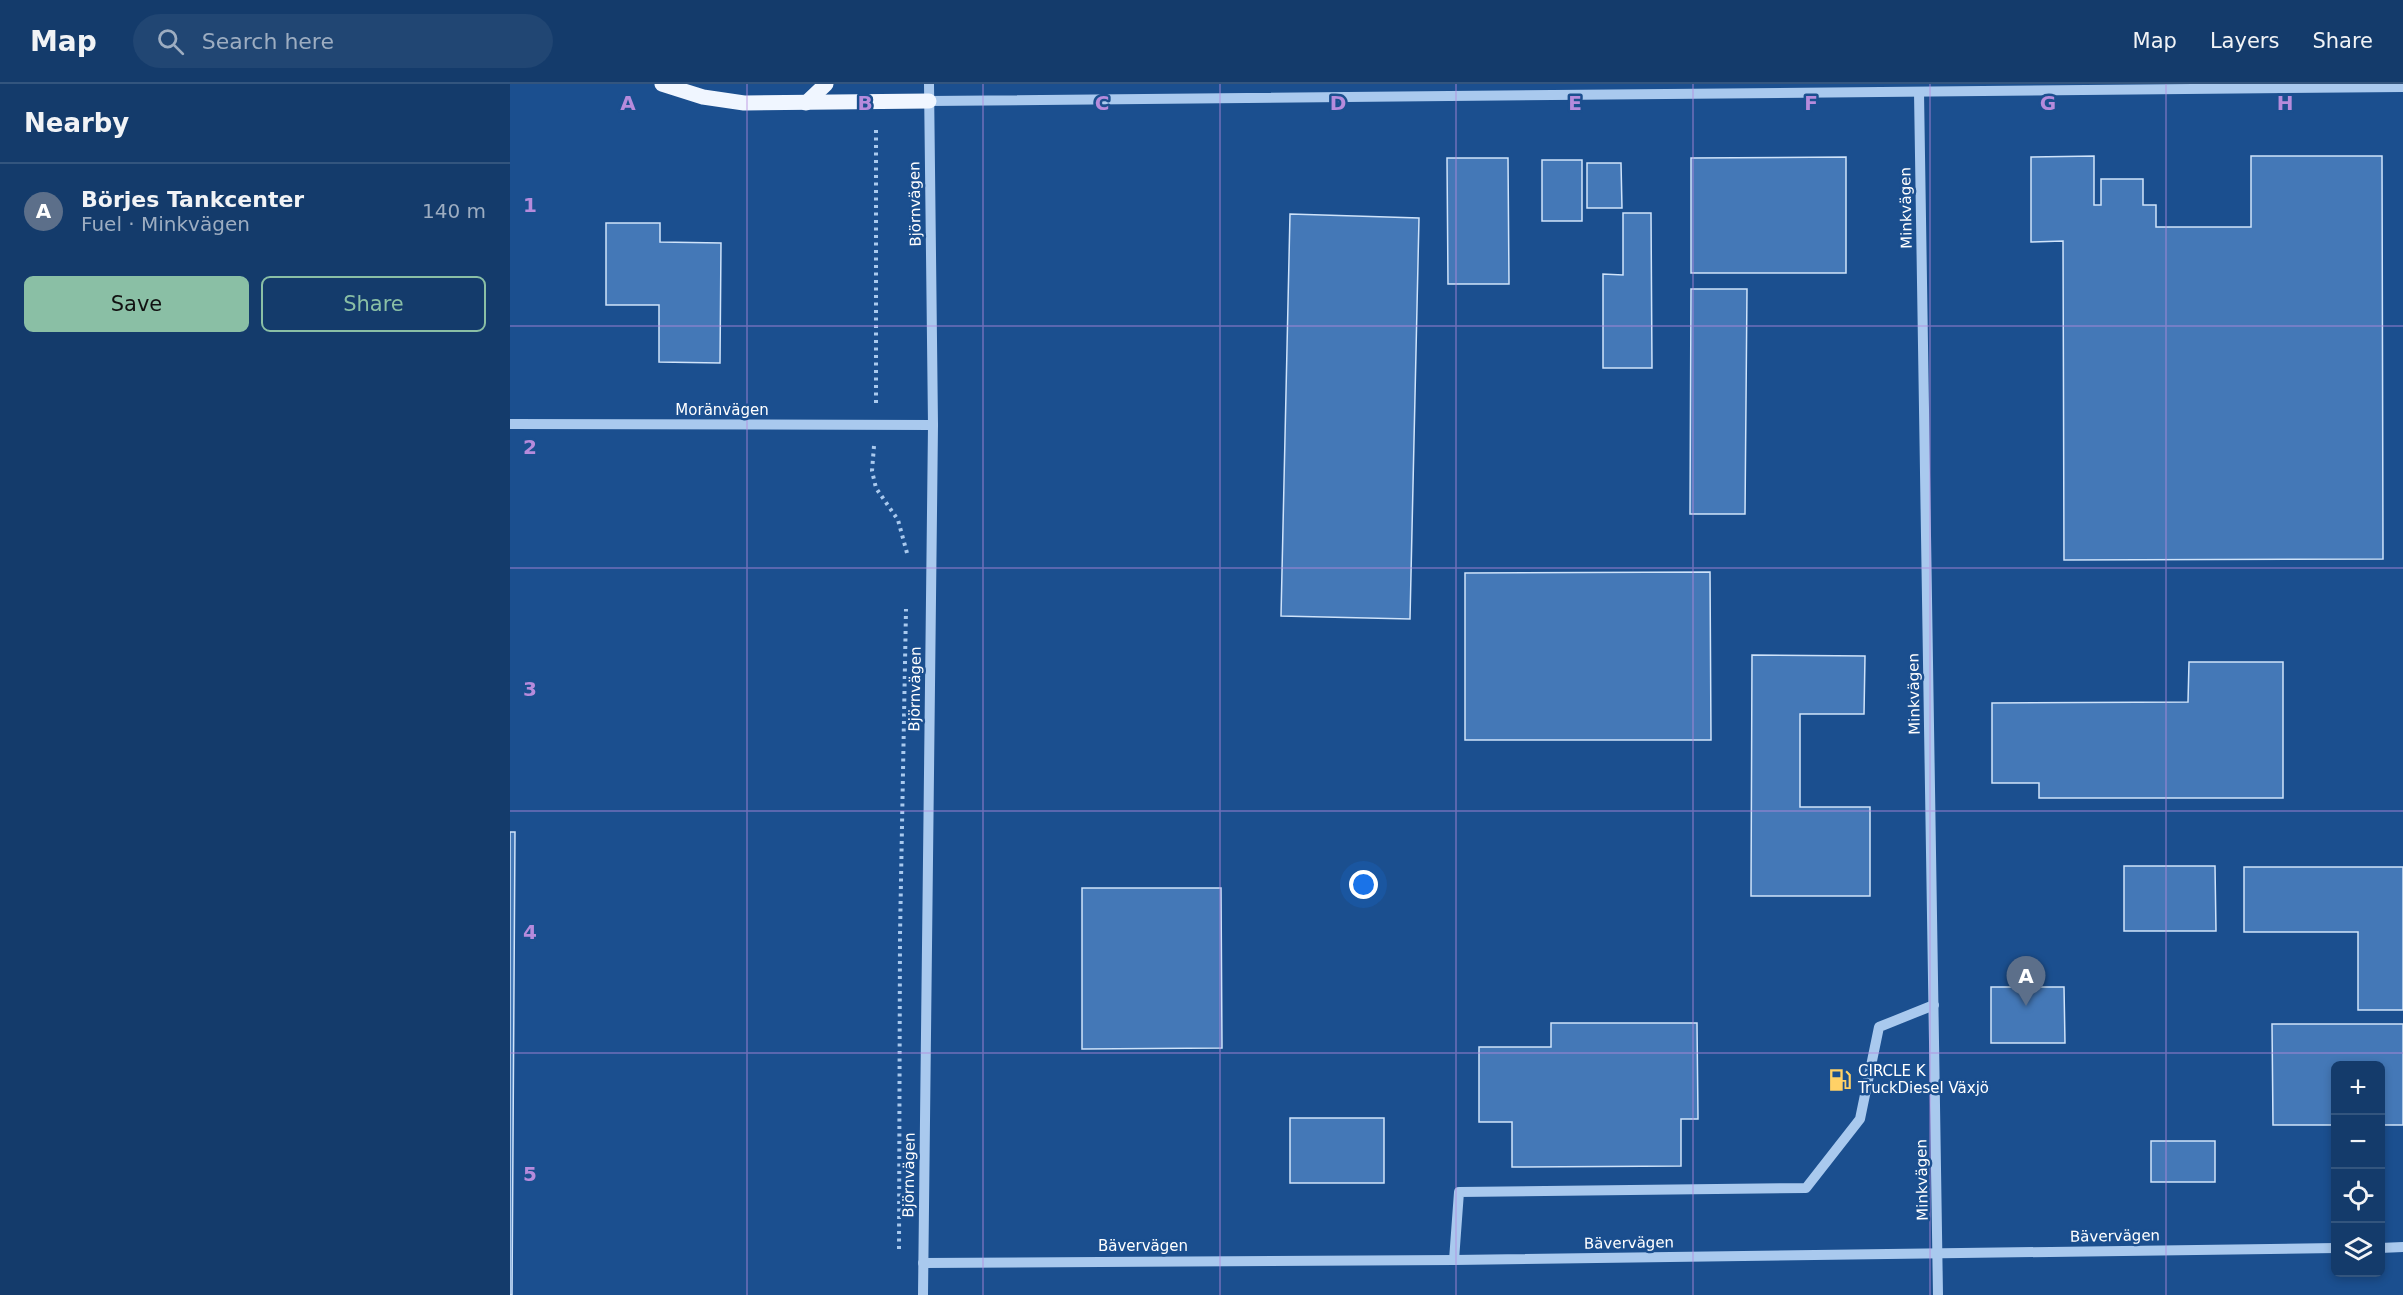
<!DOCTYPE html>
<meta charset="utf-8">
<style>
body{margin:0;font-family:"DejaVu Sans",sans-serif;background:#214673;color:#f1f3f6}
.controls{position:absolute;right:18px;bottom:18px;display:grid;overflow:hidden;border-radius:9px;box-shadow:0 3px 9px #0003}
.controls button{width:54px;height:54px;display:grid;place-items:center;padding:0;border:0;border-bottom:2px solid #33557e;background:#143b6b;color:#f1f3f6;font:30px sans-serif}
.you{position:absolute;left:854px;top:801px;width:21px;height:21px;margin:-15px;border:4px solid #fff;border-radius:50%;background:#1a73e8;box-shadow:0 0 0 9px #1a73e833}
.badge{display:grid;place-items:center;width:39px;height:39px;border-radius:50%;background:#8abfa5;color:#fff;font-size:20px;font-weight:700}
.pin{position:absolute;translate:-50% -50px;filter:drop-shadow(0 2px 3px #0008)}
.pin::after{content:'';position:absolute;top:32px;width:21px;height:18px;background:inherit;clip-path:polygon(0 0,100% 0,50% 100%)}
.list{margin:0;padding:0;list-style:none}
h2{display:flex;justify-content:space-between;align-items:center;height:78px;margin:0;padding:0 24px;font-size:26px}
h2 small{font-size:20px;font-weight:400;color:#9dadc1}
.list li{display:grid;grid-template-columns:39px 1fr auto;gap:18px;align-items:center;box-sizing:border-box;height:96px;padding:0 24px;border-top:2px solid #33557e}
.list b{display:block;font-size:22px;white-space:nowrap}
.list p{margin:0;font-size:20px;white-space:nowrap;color:#9dadc1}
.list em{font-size:20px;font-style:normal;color:#9dadc1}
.actions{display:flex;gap:12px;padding:18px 24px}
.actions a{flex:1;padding:14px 0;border:2px solid #8abfa5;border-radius:9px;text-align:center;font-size:21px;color:#8abfa5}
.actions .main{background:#8abfa5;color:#111}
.icon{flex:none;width:33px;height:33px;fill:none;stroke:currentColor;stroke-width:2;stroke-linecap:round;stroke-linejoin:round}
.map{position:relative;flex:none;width:1893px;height:1211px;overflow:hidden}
header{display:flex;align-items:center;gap:36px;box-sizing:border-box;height:84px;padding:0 30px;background:#143b6b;border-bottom:2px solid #33557e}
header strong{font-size:28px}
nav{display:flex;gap:33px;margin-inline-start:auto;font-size:21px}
.search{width:420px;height:54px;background:#214673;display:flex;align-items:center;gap:15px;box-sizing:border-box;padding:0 21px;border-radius:33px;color:#9dadc1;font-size:22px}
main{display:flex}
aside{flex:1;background:#143b6b}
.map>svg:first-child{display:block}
.building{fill:#4478b7;stroke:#cfe3fa;stroke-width:1.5}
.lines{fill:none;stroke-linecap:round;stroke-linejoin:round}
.path{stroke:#a9c9ee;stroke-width:4;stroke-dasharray:3 4.5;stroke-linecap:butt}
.minor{stroke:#a9c9ee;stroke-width:10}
.major{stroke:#f0f6ff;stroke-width:15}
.grid{fill:none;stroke:#b68bdc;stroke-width:1.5;stroke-opacity:0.55}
.labels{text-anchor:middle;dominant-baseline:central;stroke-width:5;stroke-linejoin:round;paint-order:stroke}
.street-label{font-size:15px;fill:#fff;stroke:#1b4f8f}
.poi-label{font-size:15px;fill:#fff;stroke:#1b4f8f;text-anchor:start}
.grid-label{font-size:20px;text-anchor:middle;font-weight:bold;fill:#b68bdc;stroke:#1b4f8f;stroke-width:5;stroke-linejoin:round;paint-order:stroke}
</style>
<header>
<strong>Map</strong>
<div class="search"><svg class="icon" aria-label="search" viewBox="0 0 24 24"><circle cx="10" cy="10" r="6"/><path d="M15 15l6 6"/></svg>Search here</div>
<nav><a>Map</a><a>Layers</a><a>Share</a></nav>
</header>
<main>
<aside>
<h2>Nearby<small></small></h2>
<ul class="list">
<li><span class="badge" style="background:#5c6f8a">A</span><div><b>Börjes Tankcenter</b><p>Fuel · Minkvägen</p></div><em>140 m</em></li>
</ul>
<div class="actions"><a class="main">Save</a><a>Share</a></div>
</aside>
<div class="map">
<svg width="1893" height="1211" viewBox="0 0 1893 1211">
<rect width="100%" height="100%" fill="#1b4f8f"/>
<g class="building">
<polygon points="1584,72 1584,121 1591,121 1591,95 1633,95 1633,121 1646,121 1646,143 1741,143 1741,72 1872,72 1873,475 1554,476 1553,157 1521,158 1521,73"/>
<polygon points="1336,73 1336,189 1181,189 1181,74"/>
<polygon points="937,74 998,74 999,200 938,200"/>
<rect x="1032" y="76" width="40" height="61"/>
<polygon points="1077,79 1111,79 1112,124 1077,124"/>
<polygon points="1113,129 1141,129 1142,284 1093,284 1093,190 1113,191"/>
<polygon points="780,130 909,134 900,535 771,532"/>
<polygon points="96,139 150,139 150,158 211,159 210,279 149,278 149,221 96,221"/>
<polygon points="1181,205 1237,205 1235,430 1180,430"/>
<polygon points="1200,488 1201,656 955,656 955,489"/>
<polygon points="1242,571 1355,572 1354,630 1290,630 1290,723 1360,723 1360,812 1241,812"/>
<polygon points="1679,578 1773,578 1773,714 1529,714 1529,699 1482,699 1482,619 1678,618"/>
<polygon points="0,748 5,748 2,1211 0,1211"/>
<polygon points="1614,782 1705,782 1706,847 1614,847"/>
<polygon points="1734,783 1893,783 1893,926 1848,926 1848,848 1734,848"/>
<polygon points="572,804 711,804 712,964 572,965"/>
<polygon points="1481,903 1554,903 1555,959 1481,959"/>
<polygon points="1041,939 1187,939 1188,1035 1171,1035 1171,1082 1002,1083 1002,1038 969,1038 969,963 1041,963"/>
<polygon points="1762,940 1893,940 1893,1041 1870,1041 1870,982 1826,982 1826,1041 1763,1041"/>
<rect x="780" y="1034" width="94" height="65"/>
<rect x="1641" y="1057" width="64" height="41"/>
</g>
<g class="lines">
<g class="path">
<polyline points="366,319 366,42"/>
<polyline points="364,362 362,387 366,404 388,436 397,469"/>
<polyline points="389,1165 390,851 396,525"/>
</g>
<g class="minor">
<polyline points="1409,8 1428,1211"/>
<polyline points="419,17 1893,3"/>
<polyline points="0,340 423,341"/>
<polyline points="1870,1164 1893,1163"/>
<polyline points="944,1176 949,1108 1296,1104 1350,1035 1369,943 1424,921"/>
<polyline points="413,1179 944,1176 1826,1164"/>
<polyline points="413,1211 423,341 419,0"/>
</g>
<g class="major">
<polyline points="152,0 193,13 234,19 419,17"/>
<polyline points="296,19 316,0"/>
</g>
</g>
<path class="grid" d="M237,0v1211M473,0v1211M710,0v1211M946,0v1211M1183,0v1211M1420,0v1211M1656,0v1211M0,242h1893M0,484h1893M0,727h1893M0,969h1893"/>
<defs>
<g id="fuel-bare" transform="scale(1.8)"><path d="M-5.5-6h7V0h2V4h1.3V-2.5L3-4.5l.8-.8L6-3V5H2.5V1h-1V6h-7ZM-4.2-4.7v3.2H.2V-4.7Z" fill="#ffd166" stroke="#1b4f8f" stroke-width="2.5" paint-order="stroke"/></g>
</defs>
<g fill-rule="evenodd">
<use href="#fuel-bare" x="1330" y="996"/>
</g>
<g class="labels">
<g class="street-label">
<text transform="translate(405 120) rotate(-91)">Björnvägen</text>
<text transform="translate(1396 124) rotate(-91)">Minkvägen</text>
<text x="212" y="326">Moränvägen</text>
<text transform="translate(405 605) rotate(-89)">Björnvägen</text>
<text transform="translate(1404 610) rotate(-91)">Minkvägen</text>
<text transform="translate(399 1091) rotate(-89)">Björnvägen</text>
<text transform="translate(1412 1096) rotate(-91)">Minkvägen</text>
<text transform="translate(1605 1152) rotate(-1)">Bävervägen</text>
<text transform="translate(1119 1159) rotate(-1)">Bävervägen</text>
<text x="633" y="1162">Bävervägen</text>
</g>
<g class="poi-label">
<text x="1348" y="987">CIRCLE K<tspan x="1348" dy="17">TruckDiesel Växjö</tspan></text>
</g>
</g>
<g class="grid-label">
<text x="118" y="26">A</text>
<text x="355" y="26">B</text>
<text x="592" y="26">C</text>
<text x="828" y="26">D</text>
<text x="1065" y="26">E</text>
<text x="1301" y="26">F</text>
<text x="1538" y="26">G</text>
<text x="1775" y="26">H</text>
<text x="20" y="128">1</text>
<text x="20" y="370">2</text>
<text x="20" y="612">3</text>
<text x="20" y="855">4</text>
<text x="20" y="1097">5</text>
</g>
</svg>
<div class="controls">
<button>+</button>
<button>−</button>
<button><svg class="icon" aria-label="locate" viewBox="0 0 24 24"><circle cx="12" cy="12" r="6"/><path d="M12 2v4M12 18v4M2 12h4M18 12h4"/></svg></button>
<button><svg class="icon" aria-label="layers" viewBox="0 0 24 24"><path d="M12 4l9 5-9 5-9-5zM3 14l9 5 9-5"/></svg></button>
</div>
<div class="you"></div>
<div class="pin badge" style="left:1516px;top:922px;background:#5c6f8a">A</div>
</div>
</main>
